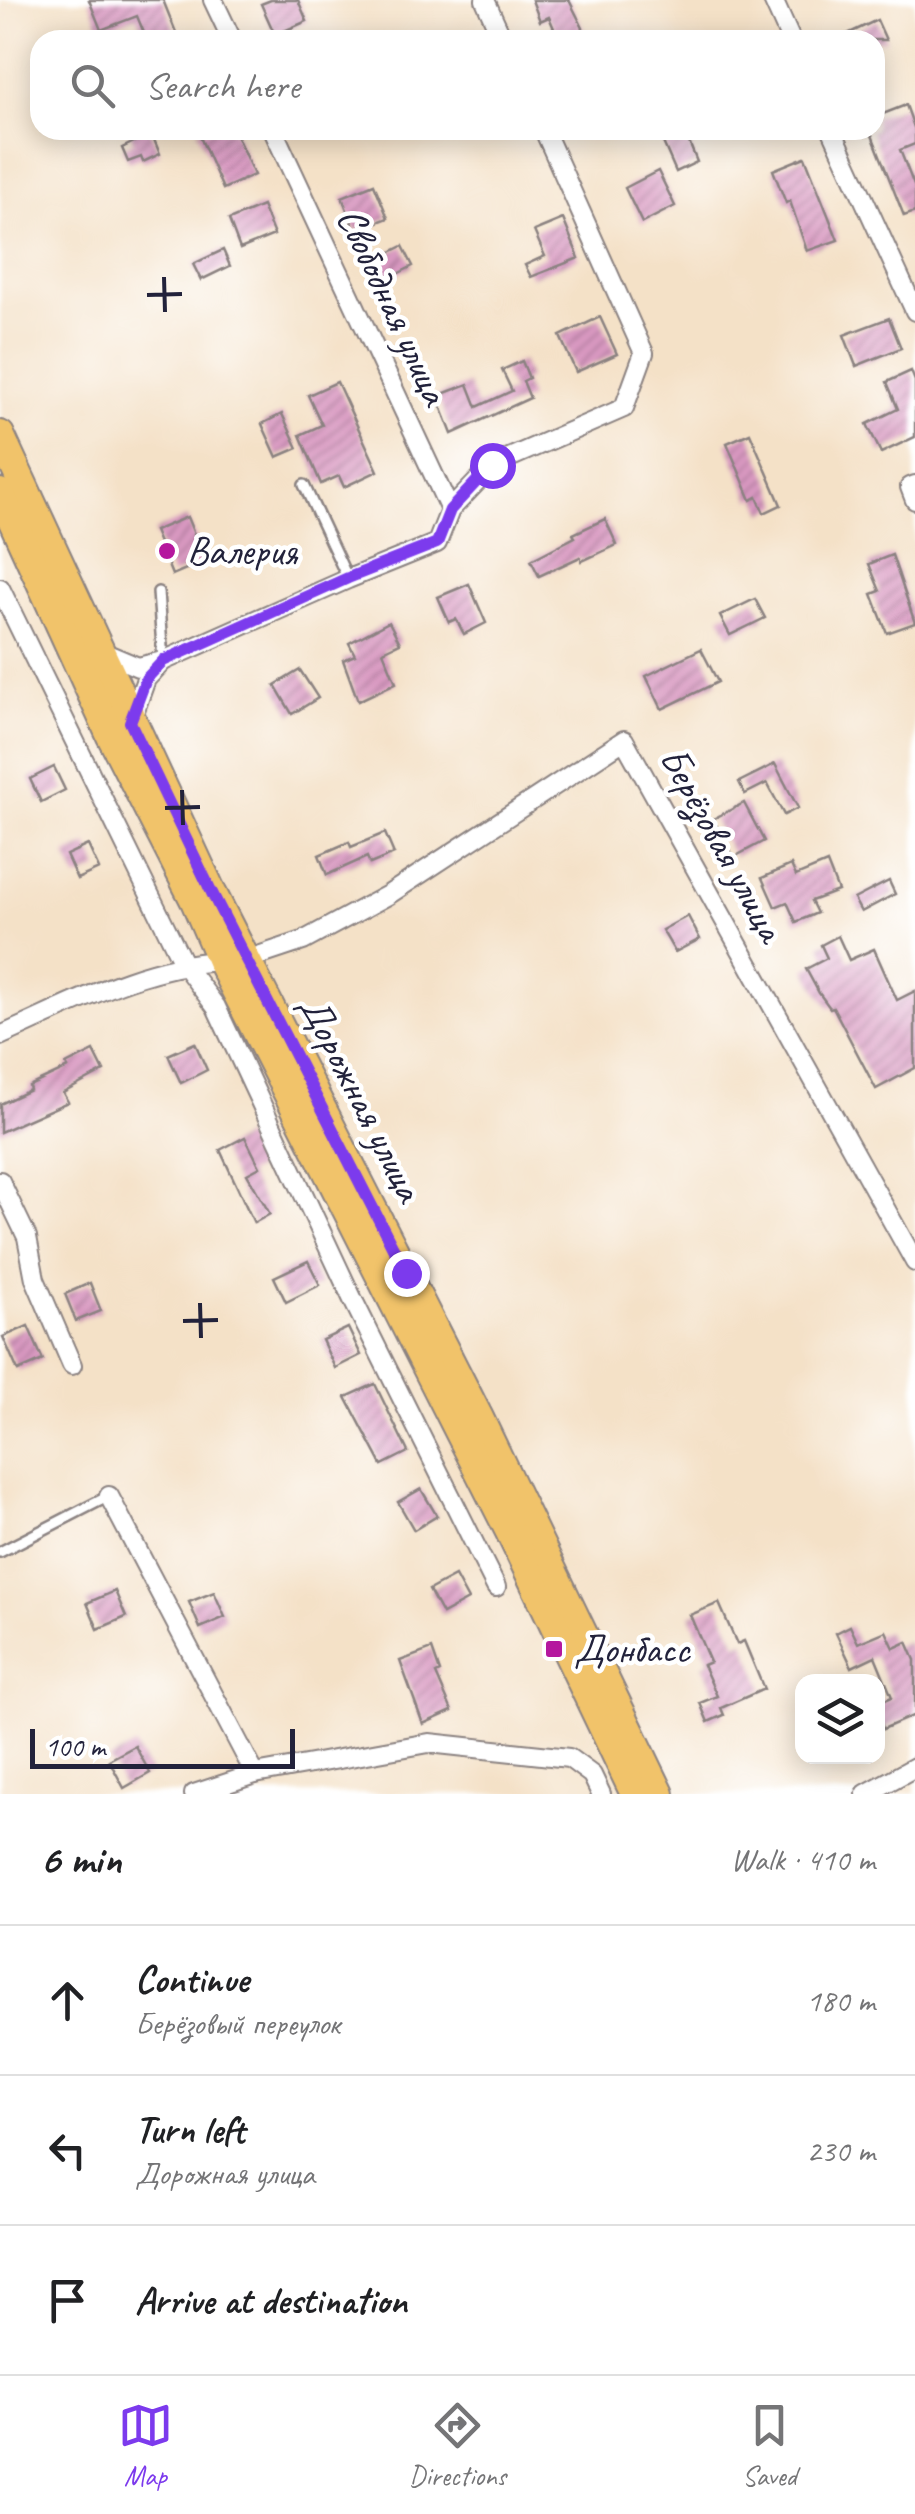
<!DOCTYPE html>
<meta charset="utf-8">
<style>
body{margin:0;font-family:Caveat,sans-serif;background:#f6f6f6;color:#202124}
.controls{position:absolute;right:30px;bottom:30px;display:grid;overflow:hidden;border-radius:20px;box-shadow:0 5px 25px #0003}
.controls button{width:90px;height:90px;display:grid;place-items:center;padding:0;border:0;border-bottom:2px solid #e0e0e0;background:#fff;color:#202124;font:50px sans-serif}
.scale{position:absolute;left:30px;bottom:25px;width:265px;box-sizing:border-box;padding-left:10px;border:5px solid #22223b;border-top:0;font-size:28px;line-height:35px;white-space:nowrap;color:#22223b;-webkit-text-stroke:8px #fff;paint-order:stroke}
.stop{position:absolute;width:30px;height:30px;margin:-22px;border:8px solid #7c3aed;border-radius:50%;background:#fff}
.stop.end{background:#7c3aed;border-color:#fff;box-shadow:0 2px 10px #0008}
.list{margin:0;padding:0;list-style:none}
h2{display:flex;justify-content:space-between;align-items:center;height:130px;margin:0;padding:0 40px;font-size:42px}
h2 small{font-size:32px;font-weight:400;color:#757577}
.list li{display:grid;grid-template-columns:65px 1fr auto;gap:30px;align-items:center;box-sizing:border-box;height:150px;padding:0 40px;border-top:2px solid #e0e0e0}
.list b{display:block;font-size:38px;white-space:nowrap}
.list p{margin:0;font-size:32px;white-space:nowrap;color:#757577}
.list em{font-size:32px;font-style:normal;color:#757577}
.icon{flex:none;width:55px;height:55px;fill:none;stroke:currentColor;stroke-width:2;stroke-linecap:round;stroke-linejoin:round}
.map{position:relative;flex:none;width:915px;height:1794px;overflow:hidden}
.search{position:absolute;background:#fff;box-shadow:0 5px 25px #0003;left:30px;right:30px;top:30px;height:110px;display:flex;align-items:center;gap:25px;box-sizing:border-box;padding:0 35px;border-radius:30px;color:#757577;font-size:38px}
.sheet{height:580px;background:#fff}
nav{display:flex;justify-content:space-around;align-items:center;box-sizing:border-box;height:140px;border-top:2px solid #e0e0e0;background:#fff;font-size:28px;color:#757577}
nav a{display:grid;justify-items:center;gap:5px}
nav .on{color:#7c3aed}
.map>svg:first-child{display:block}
.building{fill:url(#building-hatch)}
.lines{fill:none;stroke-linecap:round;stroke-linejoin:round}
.service-casing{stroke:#8b8281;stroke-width:14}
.minor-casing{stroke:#8b8281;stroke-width:22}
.primary-casing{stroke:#8b8281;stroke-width:32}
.service{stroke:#fff;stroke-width:9}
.minor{stroke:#fff;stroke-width:18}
.primary{stroke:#f1c36a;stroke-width:28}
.route{stroke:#7c3aed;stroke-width:12}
.ticks{fill:none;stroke:#22223b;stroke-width:4}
.poi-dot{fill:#b5179e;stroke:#fff;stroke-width:4}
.labels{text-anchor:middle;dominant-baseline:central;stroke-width:9;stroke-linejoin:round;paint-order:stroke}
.street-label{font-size:40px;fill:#22223b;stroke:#fff}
.poi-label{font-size:40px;fill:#22223b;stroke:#fff;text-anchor:start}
</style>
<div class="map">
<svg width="915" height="1794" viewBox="0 0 915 1794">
<defs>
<pattern id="building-hatch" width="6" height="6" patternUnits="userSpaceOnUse" patternTransform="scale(2.5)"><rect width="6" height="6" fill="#d999c1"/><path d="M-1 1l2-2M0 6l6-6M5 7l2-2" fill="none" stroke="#b07c9e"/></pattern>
</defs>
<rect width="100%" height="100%" fill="#fff"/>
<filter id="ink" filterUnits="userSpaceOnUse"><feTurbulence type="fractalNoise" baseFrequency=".01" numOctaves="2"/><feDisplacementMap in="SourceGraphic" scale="20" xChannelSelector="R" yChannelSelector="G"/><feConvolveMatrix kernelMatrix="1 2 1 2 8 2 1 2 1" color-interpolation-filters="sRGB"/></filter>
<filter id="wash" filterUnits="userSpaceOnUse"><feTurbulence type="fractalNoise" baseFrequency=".0048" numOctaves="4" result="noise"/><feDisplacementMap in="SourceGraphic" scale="40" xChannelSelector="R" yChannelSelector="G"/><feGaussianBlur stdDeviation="2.25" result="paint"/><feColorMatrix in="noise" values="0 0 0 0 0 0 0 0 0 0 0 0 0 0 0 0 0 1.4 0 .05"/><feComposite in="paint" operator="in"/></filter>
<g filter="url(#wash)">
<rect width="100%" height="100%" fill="#f4e1c7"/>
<g id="blocks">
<g class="building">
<polygon points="89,0 163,0 179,40 147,40 137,16 101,30"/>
<polygon points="271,0 298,0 307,21 275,35 261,4"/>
<polygon points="532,0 569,0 589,40 559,40 549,17 540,21"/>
<polygon points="877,20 886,40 835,40"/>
<polygon points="906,105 915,130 915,144 900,150 915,188 915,212 904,216 870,130 875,130 875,117"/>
<polygon points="128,130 150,130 160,154 143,162 141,157 128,162 122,148 134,142"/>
<polygon points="197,130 234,130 254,175 223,189"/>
<polygon points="684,130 697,162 676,172 662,140"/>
<polygon points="805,157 838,240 807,251 790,201 786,203 773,170"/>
<polygon points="658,171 675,206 642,223 625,188"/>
<polygon points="374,184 388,218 355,231 342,197"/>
<polygon points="262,206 274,235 240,249 229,220"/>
<polygon points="563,219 579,258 531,277 525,265 545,256 534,231"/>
<polygon points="403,246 413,266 387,279 377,259"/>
<polygon points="223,250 230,266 201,280 193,264"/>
<polygon points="600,317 617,354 576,372 560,336"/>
<polygon points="889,318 901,348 856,366 844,335"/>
<polygon points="522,361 529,378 523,381 530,398 452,434 437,396 468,384 477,407 512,391 502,370"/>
<polygon points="911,371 915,381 915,437 881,453 867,424 898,409 887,382"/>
<polygon points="337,382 378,471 344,487 339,476 321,484 300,435 322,425 308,395"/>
<polygon points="282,414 298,448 277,457 262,424"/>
<polygon points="750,433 781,505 764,513 757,497 751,500 727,443"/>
<polygon points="187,517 205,561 172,575 154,531"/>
<polygon points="605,519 617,545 582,561 580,557 539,576 531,560 575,537 573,534"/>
<polygon points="892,555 915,623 887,633 872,594 880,591 869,564"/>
<polygon points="469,584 486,623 464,634 456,619 449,622 438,597"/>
<polygon points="755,599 765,618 730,635 720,616"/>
<polygon points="389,622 400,643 383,651 396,683 358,701 343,660 355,655 349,643"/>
<polygon points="701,649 718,682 662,709 646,676"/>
<polygon points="300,670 318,698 292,714 275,685"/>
<polygon points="775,764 798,808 784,815 767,783 745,794 739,782"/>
<polygon points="54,767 65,790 41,802 30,779"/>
<polygon points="744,803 764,841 734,857 713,819"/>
<polygon points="385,833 394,854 370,864 367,857 327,875 319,855 349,842 351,847"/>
<polygon points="88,845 99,869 77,879 66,855"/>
<polygon points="827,863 838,891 811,901 817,913 796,922 787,902 775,907 762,878 791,865 796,876"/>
<polygon points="889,881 895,894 861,912 854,899"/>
<polygon points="688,916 700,939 675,952 662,930"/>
<polygon points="838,936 849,960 874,949 897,1000 915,991 915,1068 876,1089 833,1007 830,1008 819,993 806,969 827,958 821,945"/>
<polygon points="195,1043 207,1070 181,1083 168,1055"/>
<polygon points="94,1051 104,1071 63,1093 68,1102 0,1132 0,1104 30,1090 29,1086 68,1068 66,1065"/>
<polygon points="245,1137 260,1167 247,1174 270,1214 254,1223 220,1150"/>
<polygon points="308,1261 320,1285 286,1302 274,1277"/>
<polygon points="90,1283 101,1311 76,1321 65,1294"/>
<polygon points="28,1326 43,1360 18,1371 3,1337"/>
<polygon points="348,1328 361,1355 335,1368 322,1340"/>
<polygon points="375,1384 408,1452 382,1465 346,1397"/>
<polygon points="421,1489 437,1516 414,1530 398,1502"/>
<polygon points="455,1576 468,1600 442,1614 429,1590"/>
<polygon points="115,1591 126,1617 98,1629 87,1603"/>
<polygon points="214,1592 225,1617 200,1628 189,1602"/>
<polygon points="719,1603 737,1644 744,1641 764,1689 721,1708 724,1715 708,1722 700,1703 717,1696 703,1665 710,1662 690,1615"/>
<polygon points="850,1626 858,1643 886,1631 894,1648 907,1642 915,1660 915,1715 883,1729 878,1715 878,1703 892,1697 875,1656 852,1667 836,1633"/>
<polygon points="432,1649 440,1672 436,1674 452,1711 423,1724 400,1661"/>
<polygon points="135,1746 150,1773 124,1788 109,1760"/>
</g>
</g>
</g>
<g filter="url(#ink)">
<use href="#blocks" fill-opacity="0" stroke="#8b8281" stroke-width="2.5"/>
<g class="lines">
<g class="service-casing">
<g id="service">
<polyline points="304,485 348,579"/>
<polyline points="158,592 163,661"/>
<polyline points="0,1552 109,1496"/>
</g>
</g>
<g class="minor-casing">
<g id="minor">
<polyline points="213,0 232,40"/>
<polyline points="485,0 503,40"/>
<polyline points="773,0 791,40"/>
<polyline points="273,130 450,510"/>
<polyline points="832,130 915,311"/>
<polyline points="915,485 910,487 915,500"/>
<polyline points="0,588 183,963 216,1007 353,1300 496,1587"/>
<polyline points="100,651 138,667 163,661 348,579 437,543 450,510 493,465 624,408 644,353 544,130"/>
<polyline points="131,721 146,679 163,661"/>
<polyline points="246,960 303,941 388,895 624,740 915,1262"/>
<path d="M0,1036c73,-32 141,-71 221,-75"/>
<polyline points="0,1181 27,1237 35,1279 72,1365"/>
<polyline points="109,1496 255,1774"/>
<polyline points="194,1794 255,1774 429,1743 569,1758 592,1775 601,1794"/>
<polyline points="866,1794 915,1767"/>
</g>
</g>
<g class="primary-casing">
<g id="primary">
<polyline points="0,435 212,893 479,1418 660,1794"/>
<polyline points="0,493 111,736 195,901 221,961 510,1532 635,1794"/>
</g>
</g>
<use href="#service" class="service"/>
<use href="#minor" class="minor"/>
<use href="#primary" class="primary"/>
</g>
</g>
<g class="lines" filter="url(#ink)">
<polyline class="route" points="406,1273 212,893 130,722 146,679 163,661 348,578 437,543 450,510 492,465"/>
</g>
<path class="ticks" d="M164,277l1,35M147,295l35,-1M182,790l1,35M165,808l35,-1M200,1303l1,35M183,1321l35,-1"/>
<g class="poi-dot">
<circle cx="167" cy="551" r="10"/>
<rect x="544" y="1639" width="20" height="20" rx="5"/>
</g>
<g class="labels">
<g class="street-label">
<text transform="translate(393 306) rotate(65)">Свободная улица</text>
<text transform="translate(722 844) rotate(61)">Берёзовая улица</text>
<text transform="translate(361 1098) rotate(63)">Дорожная улица</text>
</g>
<g class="poi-label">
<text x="187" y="551">Валерия</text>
<text x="574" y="1649">Донбасс</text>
</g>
</g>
</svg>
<div class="controls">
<button><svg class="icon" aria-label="layers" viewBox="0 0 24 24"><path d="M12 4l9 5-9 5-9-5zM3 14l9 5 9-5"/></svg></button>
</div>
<div class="scale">100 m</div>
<div class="stop" style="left:492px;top:465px"></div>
<div class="stop end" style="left:406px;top:1273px"></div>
<div class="search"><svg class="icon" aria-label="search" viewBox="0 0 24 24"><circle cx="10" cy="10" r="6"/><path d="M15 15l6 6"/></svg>Search here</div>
</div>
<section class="sheet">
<h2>6 min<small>Walk · 410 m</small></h2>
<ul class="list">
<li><svg class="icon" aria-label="ahead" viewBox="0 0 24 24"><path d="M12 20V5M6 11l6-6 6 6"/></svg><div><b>Continue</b><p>Берёзовый переулок</p></div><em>180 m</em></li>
<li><svg class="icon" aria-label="left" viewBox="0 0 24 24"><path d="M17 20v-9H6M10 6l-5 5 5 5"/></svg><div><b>Turn left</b><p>Дорожная улица</p></div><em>230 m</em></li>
<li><svg class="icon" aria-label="arrive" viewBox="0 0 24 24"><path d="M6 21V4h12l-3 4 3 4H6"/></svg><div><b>Arrive at destination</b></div></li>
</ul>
</section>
<nav>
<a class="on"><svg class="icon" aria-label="map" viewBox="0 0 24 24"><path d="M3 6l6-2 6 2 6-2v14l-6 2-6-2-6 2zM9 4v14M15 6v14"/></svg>Map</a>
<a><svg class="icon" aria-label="directions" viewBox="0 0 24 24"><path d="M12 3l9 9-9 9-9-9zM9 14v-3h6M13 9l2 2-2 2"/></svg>Directions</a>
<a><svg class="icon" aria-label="saved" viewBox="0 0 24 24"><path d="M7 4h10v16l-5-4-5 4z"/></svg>Saved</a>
</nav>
